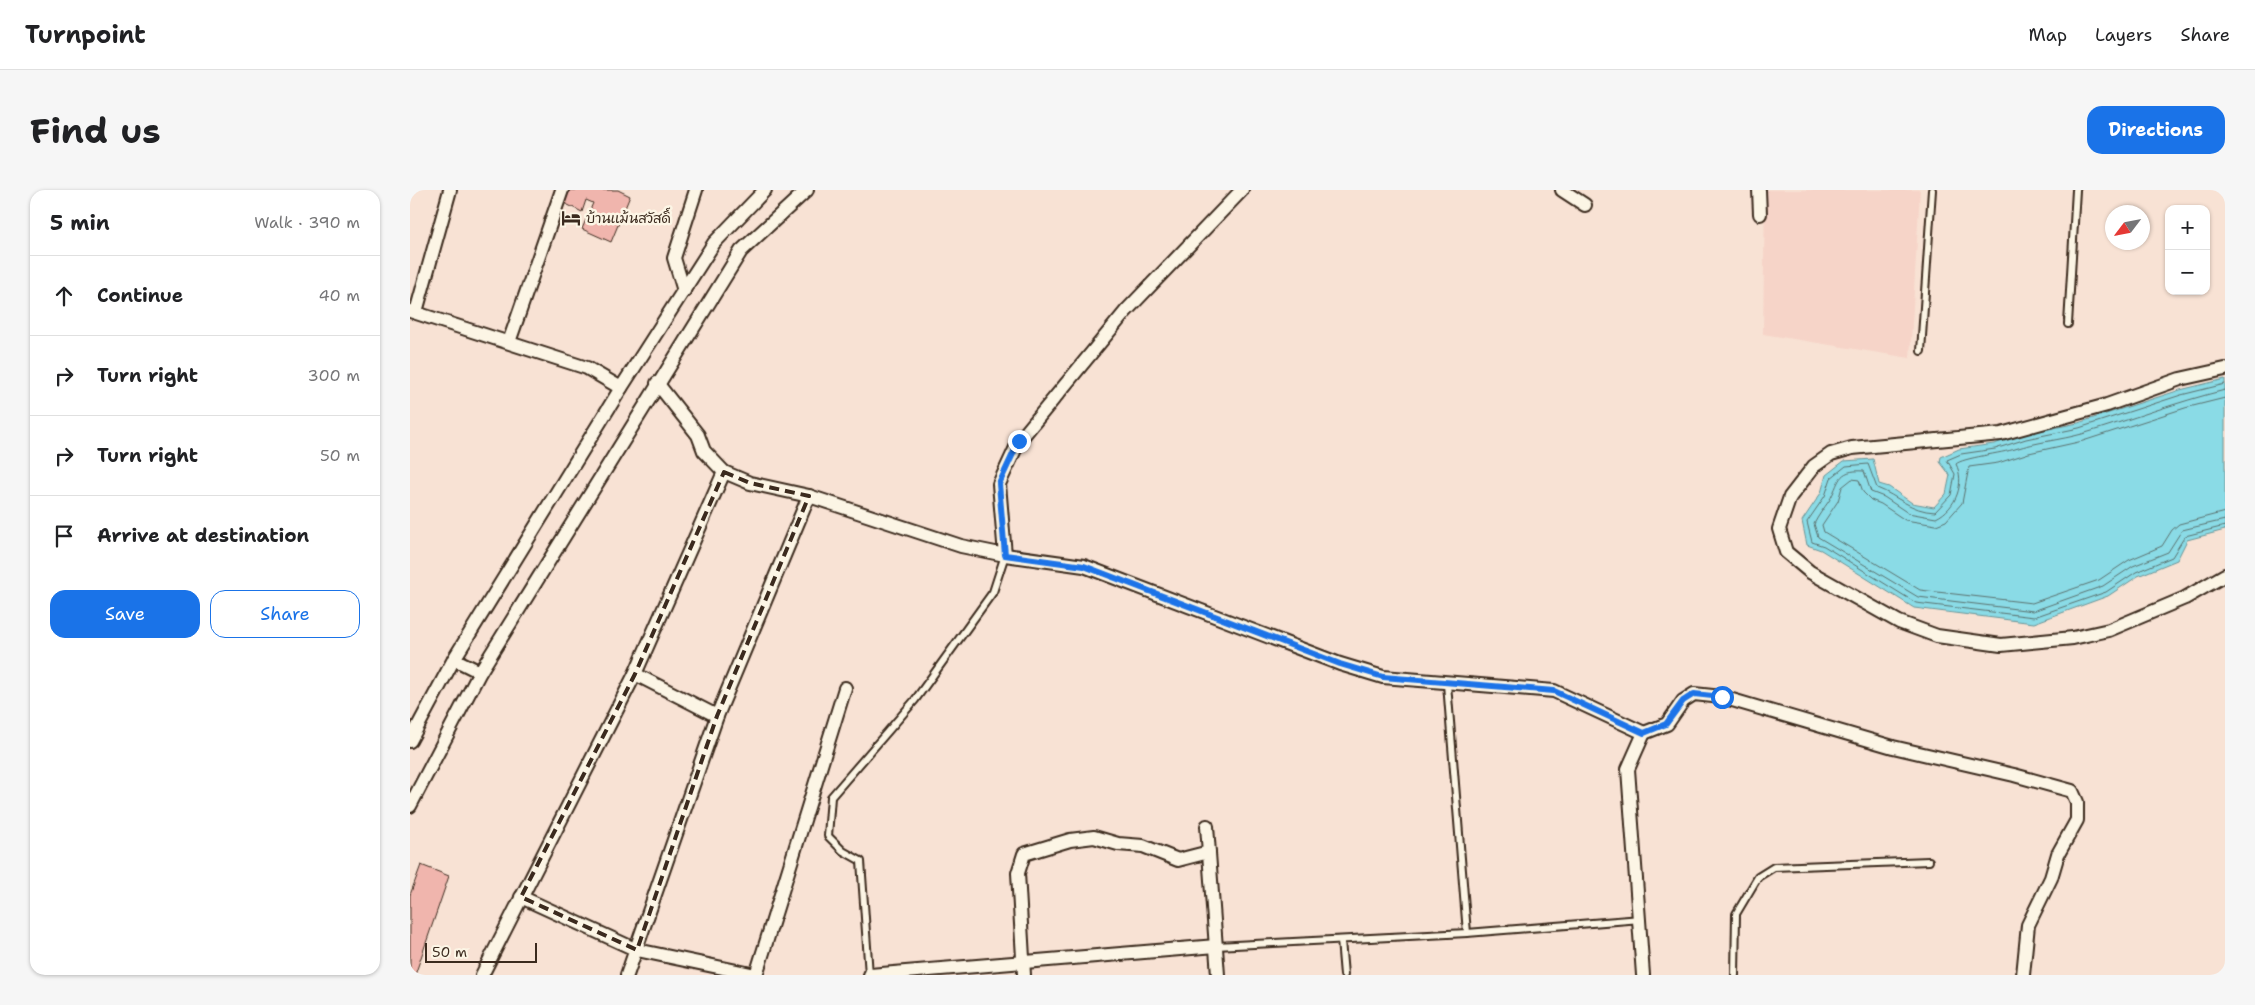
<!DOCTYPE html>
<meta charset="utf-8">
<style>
body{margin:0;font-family:"Shantell Sans","Playpen Sans Thai",sans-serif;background:#f6f6f6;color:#202124}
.controls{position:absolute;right:15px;top:15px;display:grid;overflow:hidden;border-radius:10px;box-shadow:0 1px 4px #0004}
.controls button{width:45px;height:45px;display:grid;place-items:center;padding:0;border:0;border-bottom:1px solid #e0e0e0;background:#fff;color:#202124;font:25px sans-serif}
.compass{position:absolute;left:1695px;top:15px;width:45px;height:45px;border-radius:50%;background:#fff;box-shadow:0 1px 4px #0004;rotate:238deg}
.scale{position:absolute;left:15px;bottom:12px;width:112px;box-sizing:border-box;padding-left:5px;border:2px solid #3b2a1e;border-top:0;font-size:14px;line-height:18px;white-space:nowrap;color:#3b2a1e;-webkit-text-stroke:4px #fcf5e5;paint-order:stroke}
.stop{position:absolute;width:15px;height:15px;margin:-11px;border:4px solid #1a73e8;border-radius:50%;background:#fff}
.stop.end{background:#1a73e8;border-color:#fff;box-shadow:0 1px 5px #0008}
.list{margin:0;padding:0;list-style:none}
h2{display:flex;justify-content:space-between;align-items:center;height:65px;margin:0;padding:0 20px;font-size:21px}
h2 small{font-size:16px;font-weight:400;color:#757577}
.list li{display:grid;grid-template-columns:32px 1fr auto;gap:15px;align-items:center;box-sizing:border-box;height:80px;padding:0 20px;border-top:1px solid #e0e0e0}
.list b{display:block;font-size:19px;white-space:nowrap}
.list em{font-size:16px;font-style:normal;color:#757577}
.actions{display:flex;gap:10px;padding:15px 20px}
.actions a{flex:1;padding:11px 0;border:1px solid #1a73e8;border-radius:15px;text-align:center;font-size:18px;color:#1a73e8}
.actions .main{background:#1a73e8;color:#fff}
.icon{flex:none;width:28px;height:28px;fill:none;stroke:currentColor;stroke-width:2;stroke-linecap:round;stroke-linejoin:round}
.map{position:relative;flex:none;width:1815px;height:785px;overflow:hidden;border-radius:15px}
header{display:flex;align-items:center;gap:30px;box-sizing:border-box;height:70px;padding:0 25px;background:#fff;border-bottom:1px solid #e0e0e0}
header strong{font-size:24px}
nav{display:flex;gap:28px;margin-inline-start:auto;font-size:18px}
.intro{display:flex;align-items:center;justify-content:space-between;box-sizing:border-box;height:120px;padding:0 30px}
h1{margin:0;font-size:35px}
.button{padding:12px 22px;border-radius:15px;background:#1a73e8;color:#fff;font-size:18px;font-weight:700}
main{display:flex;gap:30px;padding:0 30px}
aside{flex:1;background:#fff;border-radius:15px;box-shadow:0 1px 4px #0004}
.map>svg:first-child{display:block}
.built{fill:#f6d4c8}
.water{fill:#8adbe6;stroke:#6a9496}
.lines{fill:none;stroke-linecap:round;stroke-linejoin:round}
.shore{stroke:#5b716e;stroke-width:1}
.building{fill:#f0b5ad;stroke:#3b2a1e}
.lane-casing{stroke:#3b2a1e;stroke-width:10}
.street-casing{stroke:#3b2a1e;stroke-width:16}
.lane{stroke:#fcf5e5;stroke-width:6}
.street{stroke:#fcf5e5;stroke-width:12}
.route{stroke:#1a73e8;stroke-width:6}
.marked{fill:none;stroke:#3b2a1e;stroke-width:4;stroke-dasharray:10 6;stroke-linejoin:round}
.labels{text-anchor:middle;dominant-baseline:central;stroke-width:5;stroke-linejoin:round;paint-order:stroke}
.poi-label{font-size:14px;fill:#3b2a1e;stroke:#fcf5e5;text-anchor:start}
</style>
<header>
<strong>Turnpoint</strong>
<nav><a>Map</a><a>Layers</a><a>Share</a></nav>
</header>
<div class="intro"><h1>Find us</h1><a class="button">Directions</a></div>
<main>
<aside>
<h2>5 min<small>Walk · 390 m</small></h2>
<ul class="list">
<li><svg class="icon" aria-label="ahead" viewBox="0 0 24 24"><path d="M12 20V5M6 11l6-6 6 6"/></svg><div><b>Continue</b></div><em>40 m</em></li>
<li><svg class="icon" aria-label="right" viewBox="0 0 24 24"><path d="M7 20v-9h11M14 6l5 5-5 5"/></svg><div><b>Turn right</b></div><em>300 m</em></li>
<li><svg class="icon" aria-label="right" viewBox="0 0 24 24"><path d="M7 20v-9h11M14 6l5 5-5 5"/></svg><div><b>Turn right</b></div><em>50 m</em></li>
<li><svg class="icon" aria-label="arrive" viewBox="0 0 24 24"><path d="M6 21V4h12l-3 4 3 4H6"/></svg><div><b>Arrive at destination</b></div></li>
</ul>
<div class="actions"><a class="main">Save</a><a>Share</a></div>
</aside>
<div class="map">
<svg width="1815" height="785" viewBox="0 0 1815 785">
<rect width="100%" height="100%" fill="#f8e2d4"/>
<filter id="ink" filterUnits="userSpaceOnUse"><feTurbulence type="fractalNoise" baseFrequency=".02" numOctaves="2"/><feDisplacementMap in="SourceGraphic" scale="10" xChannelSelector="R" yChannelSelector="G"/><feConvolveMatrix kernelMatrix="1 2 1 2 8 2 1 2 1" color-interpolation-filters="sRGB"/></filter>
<g filter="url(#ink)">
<polygon class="built" points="1355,0 1510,0 1500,168 1353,144"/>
<polygon class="water" points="1815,189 1815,340 1777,350 1767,370 1728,386 1698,406 1624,433 1504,418 1411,360 1397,355 1392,331 1411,303 1416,285 1434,271 1463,269 1469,294 1479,297 1502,313 1524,317 1536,304 1540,285 1530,272 1531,267 1549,259 1584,254 1614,244 1668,233 1770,200"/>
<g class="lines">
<g class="shore">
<path d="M1815,194l-44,11 -102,33 -53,11 -31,10 -34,5 -14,6 8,14 -4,21 -16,17c-25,-1 -37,-16 -58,-24l-9,-24 -22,2 -15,12 -6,18 -18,26 5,20 12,4 92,57 118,14 72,-25 30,-20 36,-15 13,-21 40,-10"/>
<path d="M1815,200c-49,12 -95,30 -143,44 -22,6 -45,8 -67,15 -12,4 -53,9 -59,15 9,18 1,44 -20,54l-28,-5 -24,-16 -13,-5 -7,-21c-28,-2 -24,12 -35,30 -5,7 -11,15 -15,23l4,13 100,60 115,14 70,-25 30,-20 35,-14 14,-22 43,-10"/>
<polyline points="1815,208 1775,218 1673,251 1619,263 1588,273 1559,277 1552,313 1536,331 1526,335 1495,330 1471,314 1461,310 1453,302 1449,290 1442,289 1432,297 1428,311 1412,335 1414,342 1510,400 1622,413 1689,390 1719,370 1752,356 1762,340 1769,334 1815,322"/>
</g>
</g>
<g class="building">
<polygon points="156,0 208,0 220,6 201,52 172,39 183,13 176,10 172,22 152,12"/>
<polygon points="11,675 39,686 5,785 0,785 0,705"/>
</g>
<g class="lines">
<g class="lane-casing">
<g id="lane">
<polyline points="1658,134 1666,0"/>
<polyline points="1511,161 1522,0"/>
<polyline points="1037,494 1057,743"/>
<polyline points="931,750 934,785"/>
<polyline points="806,756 1057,743 1231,729"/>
<polyline points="459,785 451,671 433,661 418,646 421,607 505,510 583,402 595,365"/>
<polyline points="1325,785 1326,724 1348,687 1364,677 1519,671"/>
</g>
</g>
<g class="street-casing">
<g id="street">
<polyline points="1152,0 1175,15"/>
<polyline points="1349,0 1350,24"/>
<polyline points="274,101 264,68 286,0"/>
<polyline points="0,121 177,178 211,198"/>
<polyline points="6,122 40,0"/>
<polyline points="99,152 152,0"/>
<polyline points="1815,179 1770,189 1697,215 1591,244 1442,258 1421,264 1404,276 1380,307 1369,339 1376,362 1400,382 1489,432 1527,446 1591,455 1663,448 1699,440 1775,408 1815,385"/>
<polyline points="247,193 288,245 294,261 314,282 340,293 399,306 551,356 595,365 589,294 609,251 716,121 832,0"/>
<polyline points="595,365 674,376 930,474 973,487 1144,501 1234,543 1218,579 1233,785"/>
<polyline points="44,469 70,482"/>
<polyline points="225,484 307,526"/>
<polyline points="1234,543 1257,534 1273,511 1284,504 1312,507 1483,557 1604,585 1662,601 1667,612 1667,630 1648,664 1641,688 1618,735 1613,785"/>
<polyline points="0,551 44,469 211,198 304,53 355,0"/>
<polyline points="0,616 70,482 331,61 397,0"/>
<polyline points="797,636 808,785"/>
<polyline points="111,707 227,760 346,785"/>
<polyline points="72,785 225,484 314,282"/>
<polyline points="217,785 307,526 399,306"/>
<polyline points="346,785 435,498"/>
<polyline points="460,785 806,756"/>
<polyline points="614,785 608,683 614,664 660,650 684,647 708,654 733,656 768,670 799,662"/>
</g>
</g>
<use href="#lane" class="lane"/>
<use href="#street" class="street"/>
</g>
</g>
<g class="lines" filter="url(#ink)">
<polyline class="route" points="609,251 589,294 595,365 674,376 930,474 973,487 1144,501 1234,543 1256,534 1273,511 1284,504 1312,507"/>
</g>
<path class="marked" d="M314,282l26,11 59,13 -92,220 -80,234 -116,-53 114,-223z"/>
<defs>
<g id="hotel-bare" transform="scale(1.5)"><path d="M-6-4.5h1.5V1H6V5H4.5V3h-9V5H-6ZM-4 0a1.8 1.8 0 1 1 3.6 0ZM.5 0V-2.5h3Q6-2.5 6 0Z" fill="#3b2a1e" stroke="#fcf5e5" stroke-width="2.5" paint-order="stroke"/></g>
</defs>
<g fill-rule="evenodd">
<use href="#hotel-bare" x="161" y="28"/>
</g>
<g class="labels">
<g class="poi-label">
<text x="176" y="28">บ้านแม้นสวัสดิ์</text>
</g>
</g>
</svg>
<div class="controls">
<button>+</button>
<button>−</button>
</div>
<svg class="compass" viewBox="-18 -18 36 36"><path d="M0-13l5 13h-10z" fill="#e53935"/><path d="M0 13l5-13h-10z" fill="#757577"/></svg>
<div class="scale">50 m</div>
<div class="stop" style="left:1312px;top:507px"></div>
<div class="stop end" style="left:609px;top:251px"></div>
</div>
</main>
